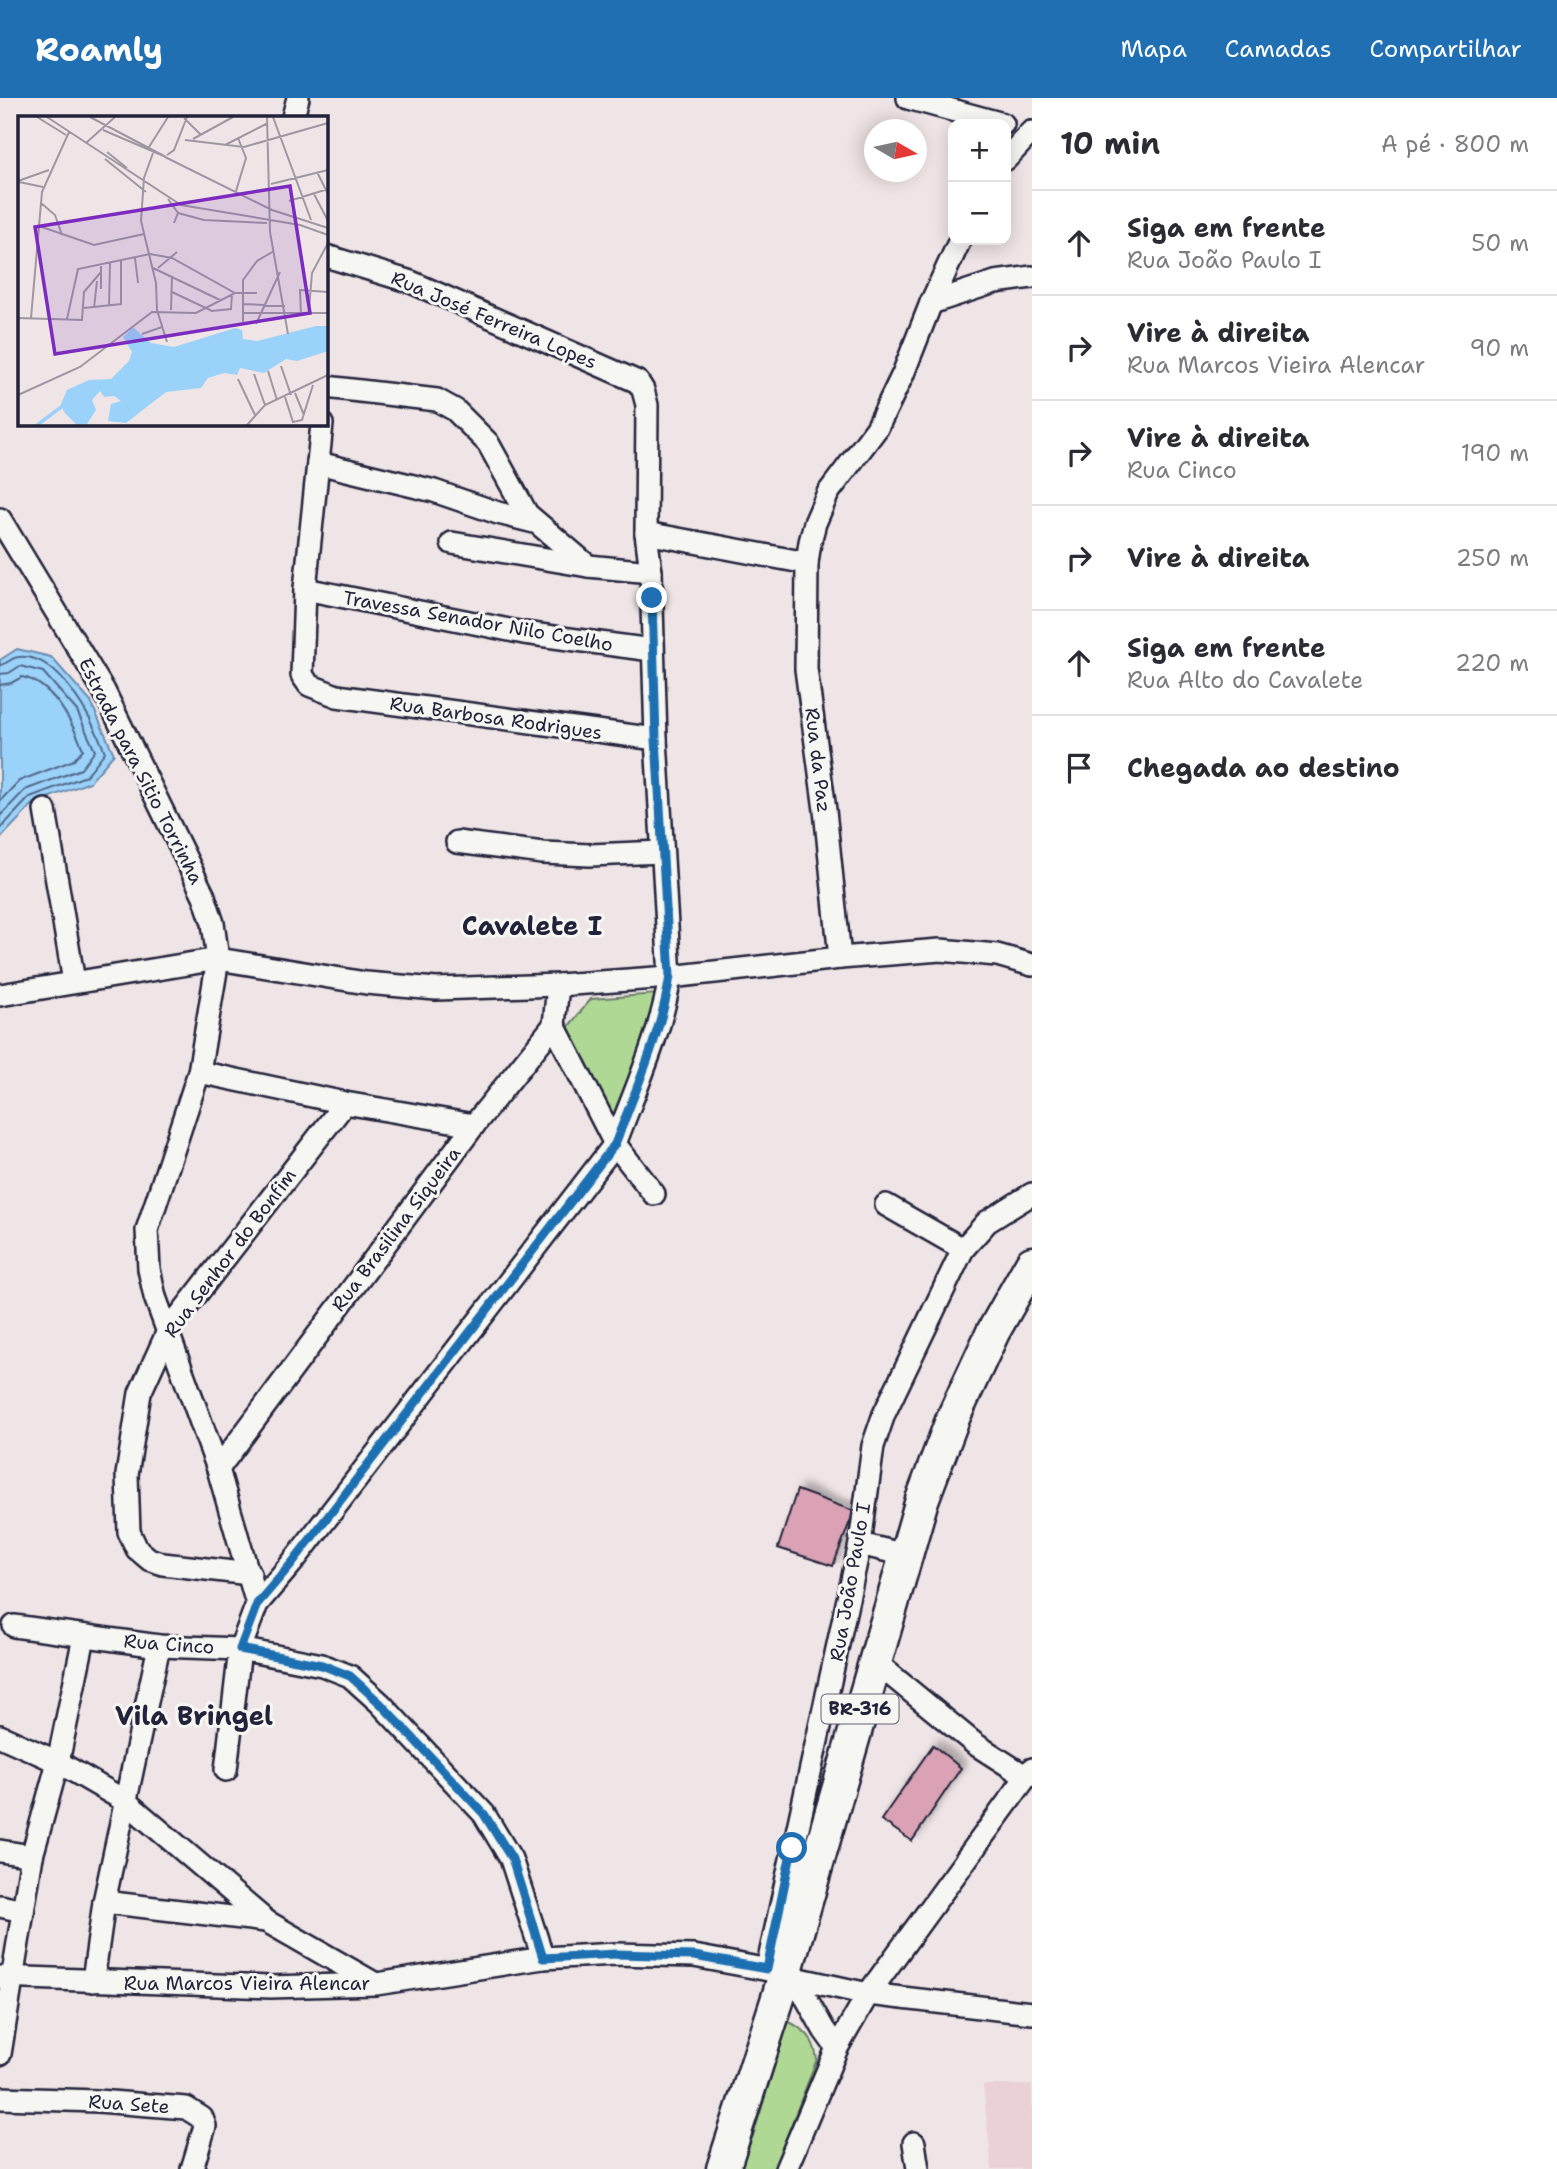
<!DOCTYPE html>
<html lang="pt">
<meta charset="utf-8">
<style>
body{margin:0;font-family:"Shantell Sans",sans-serif;background:#f2f2f3;color:#2b2b33}
.controls{position:absolute;right:21px;top:21px;display:grid;overflow:hidden;border-radius:14px;box-shadow:0 4px 18px #0003}
.controls button{width:63px;height:63px;display:grid;place-items:center;padding:0;border:0;border-bottom:2px solid #e1e1e2;background:#fff;color:#2b2b33;font:35px sans-serif}
.compass{position:absolute;left:864px;top:21px;width:63px;height:63px;border-radius:50%;background:#fff;box-shadow:0 4px 18px #0003;rotate:99deg}
.stop{position:absolute;width:21px;height:21px;margin:-16px;border:5px solid #1f6fb2;border-radius:50%;background:#fff}
.stop.end{background:#1f6fb2;border-color:#fff;box-shadow:0 2px 7px #0008}
.list{margin:0;padding:0;list-style:none}
h2{display:flex;justify-content:space-between;align-items:center;height:91px;margin:0;padding:0 28px;font-size:30px}
h2 small{font-size:23px;font-weight:400;color:#7c7c81}
.list li{display:grid;grid-template-columns:46px 1fr auto;gap:21px;align-items:center;box-sizing:border-box;height:105px;padding:0 28px;border-top:2px solid #e1e1e2}
.list b{display:block;font-size:26px;white-space:nowrap}
.list p{margin:0;font-size:23px;white-space:nowrap;color:#7c7c81}
.list em{font-size:23px;font-style:normal;color:#7c7c81}
.icon{flex:none;width:38px;height:38px;fill:none;stroke:currentColor;stroke-width:2;stroke-linecap:round;stroke-linejoin:round}
.map{position:relative;flex:none;width:1032px;height:2071px;overflow:hidden}
header{display:flex;align-items:center;gap:42px;box-sizing:border-box;height:98px;padding:0 35px;background:#1f6fb2;color:#fff}
header strong{font-size:33px}
nav{display:flex;gap:38px;margin-inline-start:auto;font-size:24px}
main{display:flex}
aside{flex:1;background:#fff}
.map>svg:first-child{display:block}
.built{fill:#e9d1d7}
.green{fill:#afd895;stroke:#687d68;stroke-width:2}
.water{fill:#9bd2fa;stroke:#6b8cae;stroke-width:2}
.lines{fill:none;stroke-linecap:round;stroke-linejoin:round}
.shore{stroke:#526887;stroke-width:2}
.building{fill:#daa2b4;stroke:#22223b;stroke-width:2;filter:url(#shadow)}
.minor-casing{stroke:#22223b;stroke-width:26}
.highway-casing{stroke:#22223b;stroke-width:37}
.minor{stroke:#f6f6f2;stroke-width:21}
.highway{stroke:#f6f6f2;stroke-width:32}
.route{stroke:#1f6fb2;stroke-width:9}
.labels{text-anchor:middle;dominant-baseline:central;stroke-width:6;stroke-linejoin:round;paint-order:stroke}
.shield{fill:#f6f6f2;stroke:#626272;stroke-width:2}
.shield-label{font-size:18px;font-weight:bold;fill:#22223b}
.street-label{font-size:19px;fill:#22223b;stroke:#f6f6f2}
.district-label{font-size:26px;font-weight:bold;fill:#22223b;stroke:#f6f6f2}
.inset-river{fill:none;stroke:#9bd2fa;stroke-width:3.5}
.inset-road{fill:none;stroke:#9e97a2;stroke-width:2}
.view{fill:#7b2cbf;fill-opacity:0.15;stroke:#7b2cbf;stroke-width:3.5}
.inset-edge{fill:none;stroke:#22223b;stroke-width:3.5}
</style>
<header>
<strong>Roamly</strong>
<nav><a>Mapa</a><a>Camadas</a><a>Compartilhar</a></nav>
</header>
<main>
<div class="map">
<svg width="1032" height="2071" viewBox="0 0 1032 2071">
<defs>
<filter id="shadow"><feDropShadow dx="6" dy="-6" stdDeviation="3.5" flood-color="#0004"/></filter>
</defs>
<rect width="100%" height="100%" fill="#f0e5e6"/>
<filter id="ink" filterUnits="userSpaceOnUse"><feTurbulence type="fractalNoise" baseFrequency=".0143" numOctaves="2"/><feDisplacementMap in="SourceGraphic" scale="14" xChannelSelector="R" yChannelSelector="G"/><feConvolveMatrix kernelMatrix="1 2 1 2 8 2 1 2 1" color-interpolation-filters="sRGB"/></filter>
<g filter="url(#ink)">
<polygon class="built" points="983,1987 1032,1987 1032,2071 992,2071"/>
<g class="green">
<polygon points="657,896 612,1030 564,934 591,901"/>
<path d="M788,1923c20,11 25,16 29,38l-43,110h-34l13,-33z"/>
</g>
<polygon class="water" points="17,551 51,559 91,604 114,656 90,684 34,705 0,741 0,562"/>
<g class="lines">
<g class="shore">
<path d="M0,567c7,-1 12,-8 19,-8 40,-4 74,64 86,95l-19,24 -56,21 -30,32"/>
<polyline points="0,576 9,575 20,568 43,574 77,613 95,653 81,671 25,692 0,718"/>
<path d="M0,587l11,-2 11,-6c31,6 50,45 61,72l-9,11 -55,21 -19,20"/>
</g>
</g>
<g class="building">
<polygon points="797,1392 854,1413 833,1468 778,1450"/>
<polygon points="933,1647 961,1670 912,1743 881,1722"/>
</g>
<g class="lines">
<g class="minor-casing">
<g id="minor">
<polyline points="908,0 1003,26"/>
<polyline points="293,19 298,0"/>
<polyline points="1006,61 1031,34"/>
<polyline points="931,205 995,184 1032,179"/>
<polyline points="326,289 437,302 455,312 488,345 527,416 588,468"/>
<polyline points="322,326 305,491 302,577 309,587 337,598 656,641"/>
<polyline points="318,365 434,393 498,415 534,424"/>
<polyline points="0,421 104,593 204,798 213,825 218,861 199,974 147,1132 149,1171 155,1199 218,1371 257,1506"/>
<polyline points="646,435 807,465"/>
<polyline points="452,445 588,468 651,474"/>
<polyline points="305,491 524,535 652,552"/>
<polyline points="45,712 74,884"/>
<polyline points="457,744 543,755 590,757 662,754"/>
<polyline points="840,860 825,712 806,571 807,465 810,444 815,425 828,395 877,330 903,276 931,205 960,142"/>
<polyline points="0,897 218,861 366,885 436,891 558,887 670,879 840,860 940,852 997,857 1032,867"/>
<polyline points="554,927 615,1046 654,1096"/>
<polyline points="199,974 345,1005 474,1027"/>
<polyline points="886,1107 963,1151 987,1124 1032,1096"/>
<polyline points="218,1371 474,1027 554,927 558,887"/>
<polyline points="860,1446 905,1457"/>
<polyline points="250,1476 163,1466 149,1461 137,1451 129,1434 127,1377 140,1295 168,1233 345,1005"/>
<polyline points="14,1528 159,1548 240,1551 322,1567 350,1578 380,1605 484,1716 511,1761 543,1860"/>
<polyline points="874,1563 975,1646 1025,1678"/>
<polyline points="0,1638 58,1664 125,1703 266,1823 374,1885"/>
<path d="M226,1672l14,-121 17,-45 35,-41 323,-419c20,-54 46,-110 55,-167l-14,-238 -5,-167 -5,-39 1,-128 -4,-15 -5,-8 -227,-100 -85,-26"/>
<polyline points="0,1753 32,1758"/>
<polyline points="104,1804 266,1823"/>
<polyline points="0,1808 23,1813"/>
<polyline points="767,1871 860,1446 873,1348 884,1316 963,1151"/>
<polyline points="0,1879 270,1889 376,1886 543,1860 616,1856 694,1858 785,1875 795,1880 868,1896 1032,1915"/>
<polyline points="795,1880 824,1932 837,1950"/>
<polyline points="93,1883 104,1804 159,1548"/>
<polyline points="0,1956 32,1758 58,1664 84,1539"/>
<polyline points="0,2000 98,2003 186,2010 202,2020 205,2028 192,2071"/>
<polyline points="914,2045 918,2071"/>
<polyline points="786,2071 837,1950 868,1896 1032,1671"/>
</g>
</g>
<g class="highway-casing">
<polyline id="highway" points="723,2071 778,1900 922,1402 953,1320 993,1234 1032,1165"/>
</g>
<use href="#minor" class="minor"/>
<use href="#highway" class="highway"/>
</g>
</g>
<g class="lines" filter="url(#ink)">
<path class="route" d="M652,500l4,141 14,237c-8,55 -35,116 -55,168l-323,419 -35,41 -17,45 82,16 28,11 30,27 104,111 28,45 31,99 73,-4 78,2 73,13 25,-121"/>
</g>
<g class="labels">
<rect class="shield" x="821.5" y="1596.5" width="77" height="29" rx="5"/>
<g class="shield-label">
<text x="860" y="1611">BR-316</text>
</g>
<g class="street-label">
<text transform="translate(494 222) rotate(23)">Rua José Ferreira Lopes</text>
<text transform="translate(478 523) rotate(10)">Travessa Senador Nilo Coelho</text>
<text transform="translate(496 620) rotate(8)">Rua Barbosa Rodrigues</text>
<text transform="translate(818 662) rotate(83)">Rua da Paz</text>
<text transform="translate(141 673) rotate(63)">Estrada para Sitio Torrinha</text>
<text transform="translate(396 1131) rotate(-53)">Rua Brasilina Siqueira</text>
<text transform="translate(230 1155) rotate(-53)">Rua Senhor do Bonfim</text>
<text transform="translate(850 1484) rotate(-80)">Rua João Paulo I</text>
<text transform="translate(169 1546) rotate(4)">Rua Cinco</text>
<text x="247" y="1885">Rua Marcos Vieira Alencar</text>
<text transform="translate(129 2006) rotate(4)">Rua Sete</text>
</g>
<g class="district-label">
<text x="532" y="827">Cavalete I</text>
<text x="194" y="1617">Vila Bringel</text>
</g>
</g>
<g transform="translate(18 18)">
<rect width="310" height="310" fill="#f0e5e6"/>
<path d="M298,210h12v25l-31,10 -11,-2 -22,14 -24,-5 -3,7 -13,-2 -16,5 -7,10 -35,4 -40,31 -18,-2 3,-17 10,-3 -7,-5 -10,1 -4,-6 -8,9 4,10 -9,14 -10,1 -13,-13 -3,-8 6,-14 22,-10 22,-1 18,-18 3,-9 -9,-15 10,-10 18,16 23,4 61,-19 7,2 1,9 14,2z" fill="#9bd2fa"/>
<path class="inset-river" d="M19,309l27,-20"/>
<path class="inset-road" d="M19,1l29,18M29,1l134,88 119,20 28,10M72,1l76,40M249,1l3,115 18,102M255,1l38,103M166,2l17,17M85,14l63,27M175,23l40,-22M167,24l59,7 84,-24M68,27l29,-26M207,29l43,-22M131,31l19,-30M89,36l20,16M135,37l-9,25 -3,43 15,62 1,27 10,32M149,39l7,-5 13,-33M147,41l107,53 56,18M87,43l41,33M299,56l11,22M0,65l31,-11M1,66l24,5M253,68l57,-14M218,75l10,-33 -8,-20M296,78l14,27M150,83l10,14 -4,10M271,85l39,-12M23,87l14,12 7,20M160,97l26,7 63,3M21,110l55,19 50,-11M117,142l3,25M83,148v25M135,152l67,32M140,152l19,-16M154,176l40,19 19,-2 1,-15M225,188l42,2M91,191l1,-44M66,192l37,-4v-43M76,192l3,-27M291,193l3,-36 16,-30M153,194l1,-34M225,197h85M283,200l-1,-26 28,2M0,202l64,2 2,-28 17,-20M13,202l11,-126 27,-60M49,203l11,-50 72,-15 22,4 63,35h22M225,206v-42l14,-19 17,-10M238,208l24,-52M124,218l20,-7M263,250l10,29M250,255l9,29M236,258l11,31M220,263l17,36M277,277l9,22M0,279l62,-28 72,-55 44,1 39,-20M267,281l8,25 9,-2 11,-35M229,309l18,-20 63,-30"/>
<path class="view" d="M272,70l20,127 -255,41 -20,-127z"/>
<rect width="310" height="310" class="inset-edge"/>
</g>
</svg>
<div class="controls">
<button>+</button>
<button>−</button>
</div>
<svg class="compass" viewBox="-18 -18 36 36"><path d="M0-13l5 13h-10z" fill="#e53935"/><path d="M0 13l5-13h-10z" fill="#7c7c81"/></svg>
<div class="stop" style="left:792px;top:1750px"></div>
<div class="stop end" style="left:652px;top:500px"></div>
</div>
<aside>
<h2>10 min<small>A pé · 800 m</small></h2>
<ul class="list">
<li><svg class="icon" aria-label="ahead" viewBox="0 0 24 24"><path d="M12 20V5M6 11l6-6 6 6"/></svg><div><b>Siga em frente</b><p>Rua João Paulo I</p></div><em>50 m</em></li>
<li><svg class="icon" aria-label="right" viewBox="0 0 24 24"><path d="M7 20v-9h11M14 6l5 5-5 5"/></svg><div><b>Vire à direita</b><p>Rua Marcos Vieira Alencar</p></div><em>90 m</em></li>
<li><svg class="icon" aria-label="right" viewBox="0 0 24 24"><path d="M7 20v-9h11M14 6l5 5-5 5"/></svg><div><b>Vire à direita</b><p>Rua Cinco</p></div><em>190 m</em></li>
<li><svg class="icon" aria-label="right" viewBox="0 0 24 24"><path d="M7 20v-9h11M14 6l5 5-5 5"/></svg><div><b>Vire à direita</b></div><em>250 m</em></li>
<li><svg class="icon" aria-label="ahead" viewBox="0 0 24 24"><path d="M12 20V5M6 11l6-6 6 6"/></svg><div><b>Siga em frente</b><p>Rua Alto do Cavalete</p></div><em>220 m</em></li>
<li><svg class="icon" aria-label="arrive" viewBox="0 0 24 24"><path d="M6 21V4h12l-3 4 3 4H6"/></svg><div><b>Chegada ao destino</b></div></li>
</ul>
</aside>
</main>
